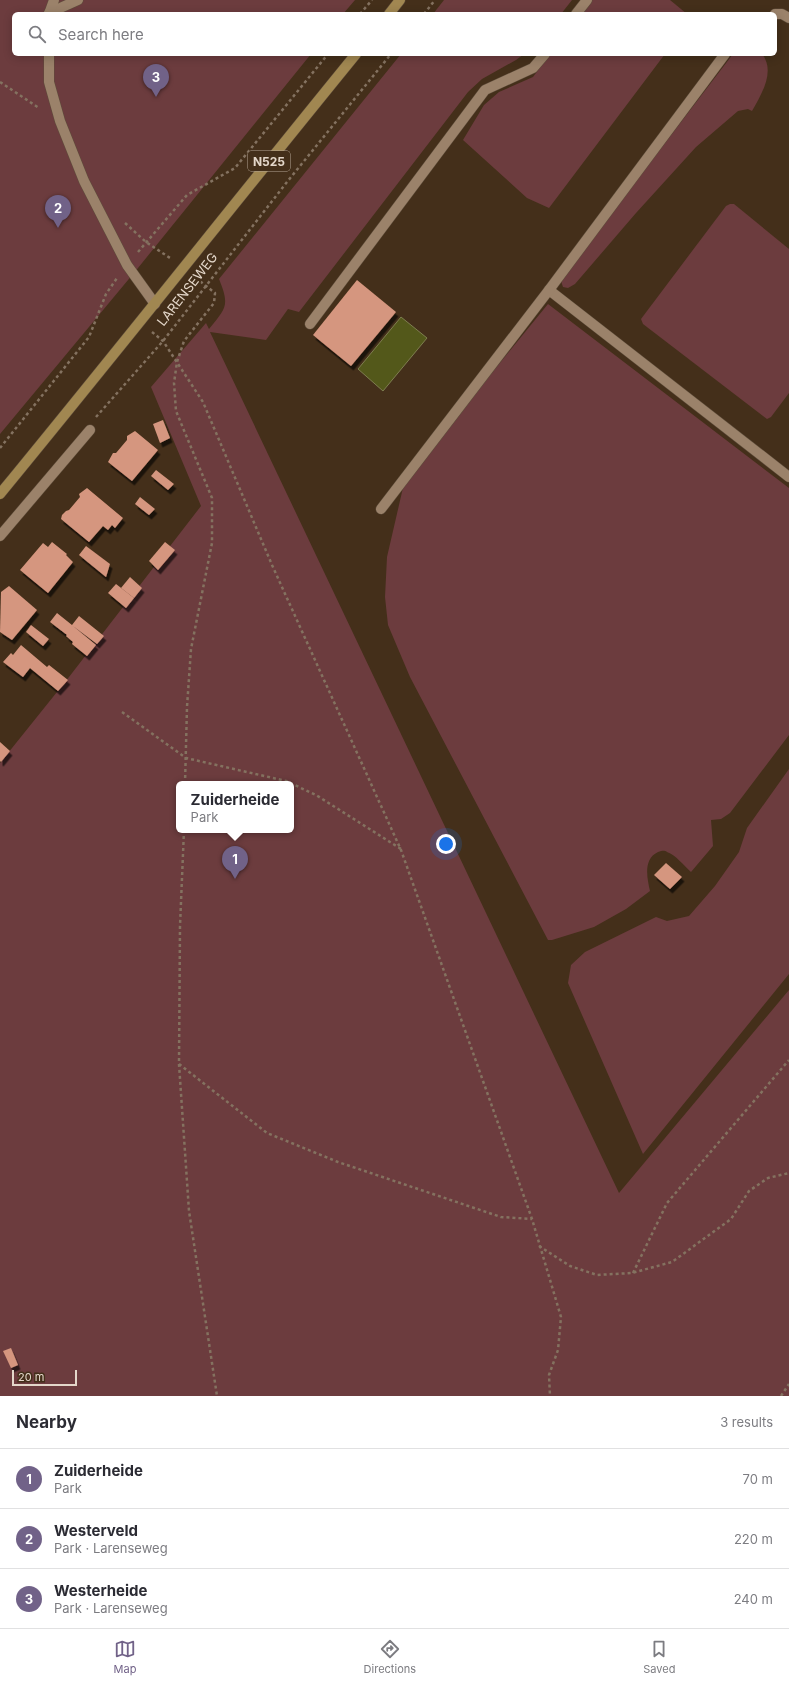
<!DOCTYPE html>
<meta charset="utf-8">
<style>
body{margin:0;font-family:Inter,sans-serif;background:#f7f7f7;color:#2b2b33}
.scale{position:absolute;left:12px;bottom:10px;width:65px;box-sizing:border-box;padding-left:4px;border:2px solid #e4d7ca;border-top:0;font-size:11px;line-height:14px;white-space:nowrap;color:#e4d7ca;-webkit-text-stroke:3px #442f1a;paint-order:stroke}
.you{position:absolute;left:446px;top:844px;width:14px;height:14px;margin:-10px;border:3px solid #fff;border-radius:50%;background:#1a73e8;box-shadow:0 0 0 6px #1a73e833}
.badge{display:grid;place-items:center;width:26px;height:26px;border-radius:50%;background:#716288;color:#fff;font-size:13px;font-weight:700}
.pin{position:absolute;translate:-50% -33px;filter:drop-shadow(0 1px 2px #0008)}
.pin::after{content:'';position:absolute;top:21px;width:14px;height:12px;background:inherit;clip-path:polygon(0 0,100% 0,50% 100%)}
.popup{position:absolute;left:176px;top:781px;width:118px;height:52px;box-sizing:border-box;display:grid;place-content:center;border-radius:6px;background:#fff;filter:drop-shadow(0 1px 3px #0005);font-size:13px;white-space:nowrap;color:#7c7c81}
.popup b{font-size:15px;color:#2b2b33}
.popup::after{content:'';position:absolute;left:50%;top:100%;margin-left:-8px;border:8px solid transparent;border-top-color:#fff}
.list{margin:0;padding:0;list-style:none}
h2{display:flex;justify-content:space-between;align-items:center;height:52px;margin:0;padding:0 16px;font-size:17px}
h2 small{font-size:13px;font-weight:400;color:#7c7c81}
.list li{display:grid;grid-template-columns:26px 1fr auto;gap:12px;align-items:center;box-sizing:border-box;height:60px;padding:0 16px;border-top:1px solid #e1e1e2}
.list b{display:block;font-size:15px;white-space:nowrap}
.list p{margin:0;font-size:13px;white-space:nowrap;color:#7c7c81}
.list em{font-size:13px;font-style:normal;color:#7c7c81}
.icon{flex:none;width:22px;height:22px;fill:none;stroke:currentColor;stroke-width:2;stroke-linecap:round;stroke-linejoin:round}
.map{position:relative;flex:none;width:789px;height:1396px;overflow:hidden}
.search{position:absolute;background:#fff;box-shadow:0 2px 10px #0003;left:12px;right:12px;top:12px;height:44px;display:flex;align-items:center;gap:10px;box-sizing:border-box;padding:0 14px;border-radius:6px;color:#7c7c81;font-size:15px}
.sheet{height:232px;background:#fff}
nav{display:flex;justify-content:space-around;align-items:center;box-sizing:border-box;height:56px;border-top:1px solid #e1e1e2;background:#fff;font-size:11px;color:#7c7c81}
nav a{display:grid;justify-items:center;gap:2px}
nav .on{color:#716288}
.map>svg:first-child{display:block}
.green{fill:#6c3c3e;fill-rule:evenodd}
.water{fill:#53581a;stroke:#7e7e4f}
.building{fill:#d5967f;filter:url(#shadow)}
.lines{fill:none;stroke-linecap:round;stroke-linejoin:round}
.service-casing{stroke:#5e4d3b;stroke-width:11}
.minor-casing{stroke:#5e4d3b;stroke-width:11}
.primary-casing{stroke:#5e4d3b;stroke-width:11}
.path{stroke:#847260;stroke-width:2.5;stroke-dasharray:3 3;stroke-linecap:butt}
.service{stroke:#9b826a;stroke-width:10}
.minor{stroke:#9b826a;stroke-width:10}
.primary{stroke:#a18751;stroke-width:10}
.labels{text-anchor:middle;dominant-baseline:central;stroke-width:4;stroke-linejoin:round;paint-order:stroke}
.shield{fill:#442f1a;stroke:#b4a595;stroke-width:1}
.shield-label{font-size:12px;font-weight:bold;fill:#e4d7ca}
.street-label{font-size:13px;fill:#e4d7ca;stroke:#442f1a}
</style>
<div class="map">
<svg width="789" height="1396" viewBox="0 0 789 1396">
<defs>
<filter id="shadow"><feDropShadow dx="2.5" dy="4.5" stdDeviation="0" flood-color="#0009"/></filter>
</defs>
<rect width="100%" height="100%" fill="#442f1a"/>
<g class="green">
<polygon points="0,0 355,0 343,14 14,14 14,54 311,54 138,268 0,434"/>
<polygon points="444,0 572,0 561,14 433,14"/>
<polygon points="592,0 670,0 687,14 581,14"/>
<path d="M401,54h123l-8,6 -34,19 -14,13 -169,220 -11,-3 -22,31 -56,-8 409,861 170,-203v406h-789v-633l69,-86 132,-171 -50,-119 55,-64 3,6c17,-21 21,-23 10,-50zM179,784h112v46h-112z"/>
<polygon points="550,54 665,54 549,208 527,198 463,140 484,105 499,92 533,77"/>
<path d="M733,54h29c14,17 -1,41 -10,57l-4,-2 -10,2 -42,36 -60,66 -61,71 -7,4 -5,-1 -2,-6 3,-6z"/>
<polygon points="730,204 734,204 789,249 789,393 771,417 767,419 643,324 641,319 726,206"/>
<path d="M548,304l241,184v247l-59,78 -9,6 -10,1 2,26 -22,26c-7,-6 -15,-17 -24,-20 -3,-2 -5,-1 -9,0 -15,7 -11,26 -8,39l-24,18 -32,18 -42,13h-4l-138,-263 -22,-52 -3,-28 2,-40 18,-78z"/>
<polygon points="789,769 789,974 643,1154 568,983 571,965 585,952 656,917 667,921 689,916 715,886 739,852 747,828"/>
</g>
<polygon class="water" points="401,317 427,338 383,391 358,369"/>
<g class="building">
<polygon points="357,280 396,312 351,366 313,335"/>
<polygon points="163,420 170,438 160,443 153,424"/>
<polygon points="135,431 158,450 132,481 108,462 113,453 116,453 127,440 127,436"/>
<polygon points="156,470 174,484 168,490 151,476"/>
<polygon points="87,488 123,518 115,528 112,525 108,530 103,526 89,542 61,519 62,515 66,511 69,510 80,497 79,494"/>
<polygon points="140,497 155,509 149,515 135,504"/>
<polygon points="52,542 67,554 66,555 73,562 48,593 20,570 43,543 48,547"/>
<polygon points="165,542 175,550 158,570 149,561"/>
<polygon points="86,546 110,564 106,577 79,555"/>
<polygon points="130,577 142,588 134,598 121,588"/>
<polygon points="116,584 134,598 126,608 108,593"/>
<polygon points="9,586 37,610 12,640 0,632 1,592"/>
<polygon points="57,613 72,625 79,616 104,636 97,644 73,626 96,645 87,656 72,644 73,642 66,636 67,635 50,622"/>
<polygon points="31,625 49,639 43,646 26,632"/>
<polygon points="21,645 47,667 49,665 68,680 58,691 30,668 23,677 3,662 11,653 13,655"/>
<polygon points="0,742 10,751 1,762 0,761"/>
<polygon points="666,863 682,877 670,889 654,875"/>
<polygon points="11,1348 18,1365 11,1368 3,1351"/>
</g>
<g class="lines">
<g class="service-casing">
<g id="service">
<polyline points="576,14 587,0"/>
<polyline points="775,14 782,14 789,18"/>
<polyline points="549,290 789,477"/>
<polyline points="310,324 485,90 533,68 545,54"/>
<polyline points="381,509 549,290 725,54"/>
</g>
</g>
<g class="minor-casing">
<g id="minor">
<polyline points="49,13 78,0"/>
<polyline points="49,14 54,0"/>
<polyline points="49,54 49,82 60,121 84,181 127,265 155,304"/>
<polyline points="0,536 90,430"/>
</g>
</g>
<g class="primary-casing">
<g id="primary">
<polyline points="389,14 400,0"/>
<path d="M0,494c120,-146 237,-294 356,-440"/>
</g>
</g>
<g class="path">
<polyline points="360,14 372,0"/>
<polyline points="424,14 435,0"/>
<polyline points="0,82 39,108"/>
<polyline points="125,223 146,242 170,258"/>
<polyline points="138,252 187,195 235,168 328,54"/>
<polyline points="152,332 163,341 203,402 272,565 401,850 532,1219 561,1317 558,1350 549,1375 550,1396"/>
<polyline points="96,417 163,341 287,182 391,54"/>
<polyline points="0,448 89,337 106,294 117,278"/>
<polyline points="122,712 186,758 286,781 316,795 401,849"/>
<polyline points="185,784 187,707 191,649 212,543 212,498 176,411 174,383 177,362 184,341 214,303 215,293 196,278"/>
<polyline points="184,830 180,926 179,1064 189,1211 217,1396"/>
<polyline points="179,1064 267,1133 338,1162 501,1217 532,1219"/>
<polyline points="539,1246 570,1266 597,1275 632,1273 672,1262 731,1219 749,1191 768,1178 789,1173"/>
<polyline points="633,1273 667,1203 789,1060"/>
<polyline points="781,1396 789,1384"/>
</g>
<use href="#service" class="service"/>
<use href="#minor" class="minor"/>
<use href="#primary" class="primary"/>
</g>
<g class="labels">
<rect class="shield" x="248" y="151" width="42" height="20" rx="3"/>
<g class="shield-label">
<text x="269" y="161">N525</text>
</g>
<g class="street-label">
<text transform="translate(187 289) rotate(-52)">LARENSEWEG</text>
</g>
</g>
</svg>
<div class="scale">20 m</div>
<div class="you"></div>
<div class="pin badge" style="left:235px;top:879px">1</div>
<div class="popup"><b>Zuiderheide</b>Park</div>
<div class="pin badge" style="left:58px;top:228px">2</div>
<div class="pin badge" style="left:156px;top:97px">3</div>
<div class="search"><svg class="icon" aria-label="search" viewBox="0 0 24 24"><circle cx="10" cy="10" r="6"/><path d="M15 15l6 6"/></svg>Search here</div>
</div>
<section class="sheet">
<h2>Nearby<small>3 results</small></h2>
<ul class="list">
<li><span class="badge">1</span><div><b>Zuiderheide</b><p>Park</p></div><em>70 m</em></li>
<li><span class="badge">2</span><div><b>Westerveld</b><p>Park · Larenseweg</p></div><em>220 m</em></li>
<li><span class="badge">3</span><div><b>Westerheide</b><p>Park · Larenseweg</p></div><em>240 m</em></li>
</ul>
</section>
<nav>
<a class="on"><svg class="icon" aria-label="map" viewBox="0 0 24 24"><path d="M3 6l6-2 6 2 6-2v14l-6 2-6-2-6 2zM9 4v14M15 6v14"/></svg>Map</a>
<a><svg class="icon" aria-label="directions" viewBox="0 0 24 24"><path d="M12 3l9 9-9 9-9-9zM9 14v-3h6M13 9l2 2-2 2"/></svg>Directions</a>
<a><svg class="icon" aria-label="saved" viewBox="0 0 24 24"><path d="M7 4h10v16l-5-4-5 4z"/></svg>Saved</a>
</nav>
